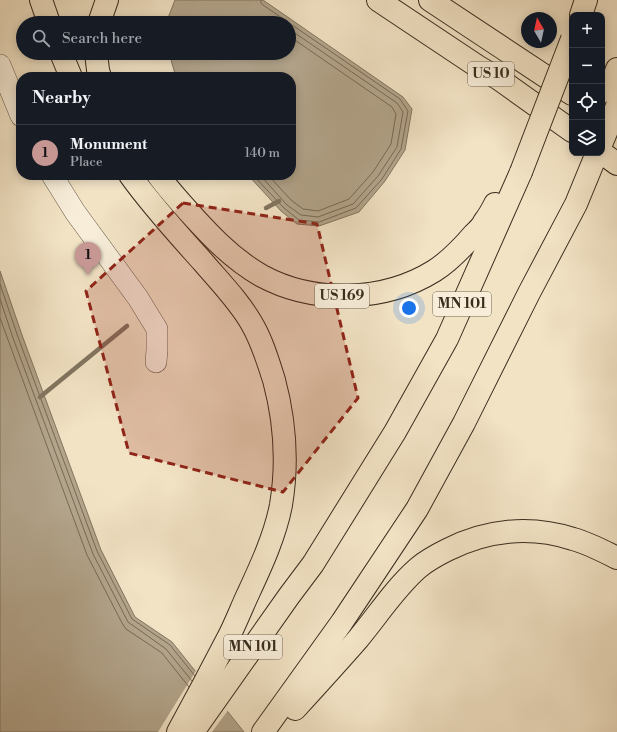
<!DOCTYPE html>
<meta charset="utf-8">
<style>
body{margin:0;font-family:"Libre Bodoni",serif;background:#242831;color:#f1f3f6}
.controls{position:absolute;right:12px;top:12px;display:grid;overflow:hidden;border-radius:8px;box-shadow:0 2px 10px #0003}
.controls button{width:36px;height:36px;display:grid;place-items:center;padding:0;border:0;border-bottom:1px solid #363941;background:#171b24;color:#f1f3f6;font:20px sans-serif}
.compass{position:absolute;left:521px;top:12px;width:36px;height:36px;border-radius:50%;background:#171b24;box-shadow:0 2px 10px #0003;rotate:351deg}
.you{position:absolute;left:409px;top:308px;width:14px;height:14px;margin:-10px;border:3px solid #fff;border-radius:50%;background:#1a73e8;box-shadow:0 0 0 6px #1a73e833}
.badge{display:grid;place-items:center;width:26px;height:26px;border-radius:50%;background:#c59692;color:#111;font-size:13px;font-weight:700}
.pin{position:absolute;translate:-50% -33px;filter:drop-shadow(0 1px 2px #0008)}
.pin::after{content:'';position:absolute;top:21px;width:14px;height:12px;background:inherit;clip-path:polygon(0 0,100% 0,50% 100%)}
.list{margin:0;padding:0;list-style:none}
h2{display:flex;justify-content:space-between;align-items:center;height:52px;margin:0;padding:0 16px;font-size:17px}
h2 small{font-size:13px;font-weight:400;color:#9ea1a6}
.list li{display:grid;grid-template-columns:26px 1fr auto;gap:12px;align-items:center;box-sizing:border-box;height:56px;padding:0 16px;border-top:1px solid #363941}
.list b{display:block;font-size:15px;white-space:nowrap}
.list p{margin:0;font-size:13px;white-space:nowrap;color:#9ea1a6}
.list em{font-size:13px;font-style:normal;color:#9ea1a6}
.icon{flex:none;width:22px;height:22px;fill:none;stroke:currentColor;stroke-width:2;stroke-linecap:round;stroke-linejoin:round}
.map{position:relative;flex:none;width:617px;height:732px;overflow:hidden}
.search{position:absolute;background:#171b24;box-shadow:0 2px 10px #0003;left:16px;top:16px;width:280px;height:44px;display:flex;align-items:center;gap:10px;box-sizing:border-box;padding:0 14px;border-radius:22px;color:#9ea1a6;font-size:15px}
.panel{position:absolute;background:#171b24;box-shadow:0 2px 10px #0003;left:16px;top:72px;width:280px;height:108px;border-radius:16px}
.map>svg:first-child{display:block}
.water{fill:#b3a58c;stroke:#827560}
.pier{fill:#f2e3c5}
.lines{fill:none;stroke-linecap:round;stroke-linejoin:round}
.shore{stroke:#766955;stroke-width:1}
.stream{stroke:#827560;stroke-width:4.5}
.minor-casing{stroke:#675a48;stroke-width:22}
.highway-casing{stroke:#392d1e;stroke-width:24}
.minor{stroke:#f7edd9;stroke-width:21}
.highway{stroke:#f2e3c5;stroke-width:22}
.highway-bridge-casing{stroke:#392d1e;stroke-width:24;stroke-linecap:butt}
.highway-bridge{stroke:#f2e3c5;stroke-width:22}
.marked{fill:#8f2418;fill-opacity:0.2;stroke:#8f2418;stroke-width:3;stroke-dasharray:8 5;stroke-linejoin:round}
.labels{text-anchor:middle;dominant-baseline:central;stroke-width:3;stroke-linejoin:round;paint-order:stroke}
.shield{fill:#f7edd9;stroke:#726756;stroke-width:1}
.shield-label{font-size:14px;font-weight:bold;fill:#392d1e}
</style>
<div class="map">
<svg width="617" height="732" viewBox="0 0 617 732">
<rect width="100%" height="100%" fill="#f2e3c5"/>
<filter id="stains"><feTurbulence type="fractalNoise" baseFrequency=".005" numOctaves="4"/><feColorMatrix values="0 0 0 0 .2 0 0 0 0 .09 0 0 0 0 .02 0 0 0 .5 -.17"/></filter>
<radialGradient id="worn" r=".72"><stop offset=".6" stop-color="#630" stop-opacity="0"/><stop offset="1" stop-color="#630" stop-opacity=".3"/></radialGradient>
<g class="water">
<polygon points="175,0 263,0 403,97 412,109 405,150 385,181 359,212 319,226 297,224 281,211 248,175 291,175 291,77 176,77 169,53 289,53 289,23 168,23 168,18"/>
<polygon points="0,271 22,335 101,550 135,617 172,642 244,732 0,732"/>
</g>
<polygon class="pier" points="197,669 229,709 212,732 158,732"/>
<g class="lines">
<g class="shore">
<polyline points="253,175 284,208 299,220 319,222 356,208 382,179 401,149 408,111 400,99 263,5 261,3 261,0"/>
<polyline points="260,175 287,205 301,215 318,217 353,204 378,176 397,147 403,112 397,103 289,29"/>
<polyline points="268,175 291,200 303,209 318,211 349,199 373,172 391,144 396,114 392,107 289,36"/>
<polyline points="0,284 18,337 97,551 132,619 170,645 195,676"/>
<polyline points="0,299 13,338 93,554 128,622 166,649 192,681"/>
<polyline points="0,318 87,555 122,623 126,629 162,653 189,687"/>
</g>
<g class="stream">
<polyline points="266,208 279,201"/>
<polyline points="40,397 127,326"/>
</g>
<g class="minor-casing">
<g id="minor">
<polyline points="0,65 21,116"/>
<polyline points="52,175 75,212 138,298 157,329 157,350 156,362"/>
</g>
</g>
<g class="highway-casing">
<g id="highway">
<polyline points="41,0 49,23"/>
<polyline points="378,0 477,66 499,79 572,131"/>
<polyline points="430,0 572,94"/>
<polyline points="581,15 586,0"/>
<polyline points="99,23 107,0"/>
<polyline points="61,53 71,77"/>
<polyline points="96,53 98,70 100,77"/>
<polyline points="602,109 617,69"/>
<polyline points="602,153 617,164"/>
<path d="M130,175c22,31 48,59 73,87 17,20 36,39 49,62 10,17 16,37 22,56 11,41 14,83 7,125 -6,31 -20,61 -33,89 -7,15 -13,31 -21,46 -16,31 -32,61 -49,92"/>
<path d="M158,175c7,10 15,19 23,28 24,27 49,55 81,73 52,28 122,26 172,-5 16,-10 28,-23 40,-37 4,-4 8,-7 10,-12 4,-5 8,-12 11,-18"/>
<path d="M295,709c21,-23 42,-46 63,-70 20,-24 37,-51 60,-71 8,-7 19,-13 29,-18 39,-20 83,-25 126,-11 15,4 30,12 44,19"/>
<polyline points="193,732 289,596 313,564 395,432 447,339 521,172"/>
<polyline points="263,732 342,622 417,509 464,423 529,293 576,204 597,153"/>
</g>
</g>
<use href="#minor" class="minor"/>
<use href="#highway" class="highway"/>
<g class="highway-bridge-casing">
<g id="highway-bridge">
<polyline points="602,142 617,106"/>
<polyline points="521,172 572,39"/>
</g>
</g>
<use href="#highway-bridge" class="highway-bridge"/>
</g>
<path class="marked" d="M183,203l134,21 41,174 -75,94 -154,-39 -43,-162z"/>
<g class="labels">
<g class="shield">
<rect x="468" y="62" width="46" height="24" rx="3"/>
<rect x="315" y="284" width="54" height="24" rx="3"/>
<rect x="433" y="292" width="58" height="24" rx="3"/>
<rect x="224" y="635" width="58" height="24" rx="3"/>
</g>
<g class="shield-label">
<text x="491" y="74">US 10</text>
<text x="342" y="296">US 169</text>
<text x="462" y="304">MN 101</text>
<text x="253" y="647">MN 101</text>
</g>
</g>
<rect width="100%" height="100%" filter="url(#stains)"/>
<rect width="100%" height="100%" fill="url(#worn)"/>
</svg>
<div class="controls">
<button>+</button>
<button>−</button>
<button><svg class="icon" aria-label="locate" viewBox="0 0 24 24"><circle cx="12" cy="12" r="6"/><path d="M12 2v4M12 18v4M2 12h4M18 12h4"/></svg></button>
<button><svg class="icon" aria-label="layers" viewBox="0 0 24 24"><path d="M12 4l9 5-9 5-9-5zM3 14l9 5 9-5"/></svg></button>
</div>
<svg class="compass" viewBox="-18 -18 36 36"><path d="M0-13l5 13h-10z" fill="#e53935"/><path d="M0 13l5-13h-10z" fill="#9ea1a6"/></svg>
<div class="you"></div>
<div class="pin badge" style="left:88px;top:275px">1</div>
<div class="search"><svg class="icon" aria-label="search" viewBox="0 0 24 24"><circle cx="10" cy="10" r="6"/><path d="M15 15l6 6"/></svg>Search here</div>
<section class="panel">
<h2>Nearby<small></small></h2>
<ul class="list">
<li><span class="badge">1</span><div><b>Monument</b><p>Place</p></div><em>140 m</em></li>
</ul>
</section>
</div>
